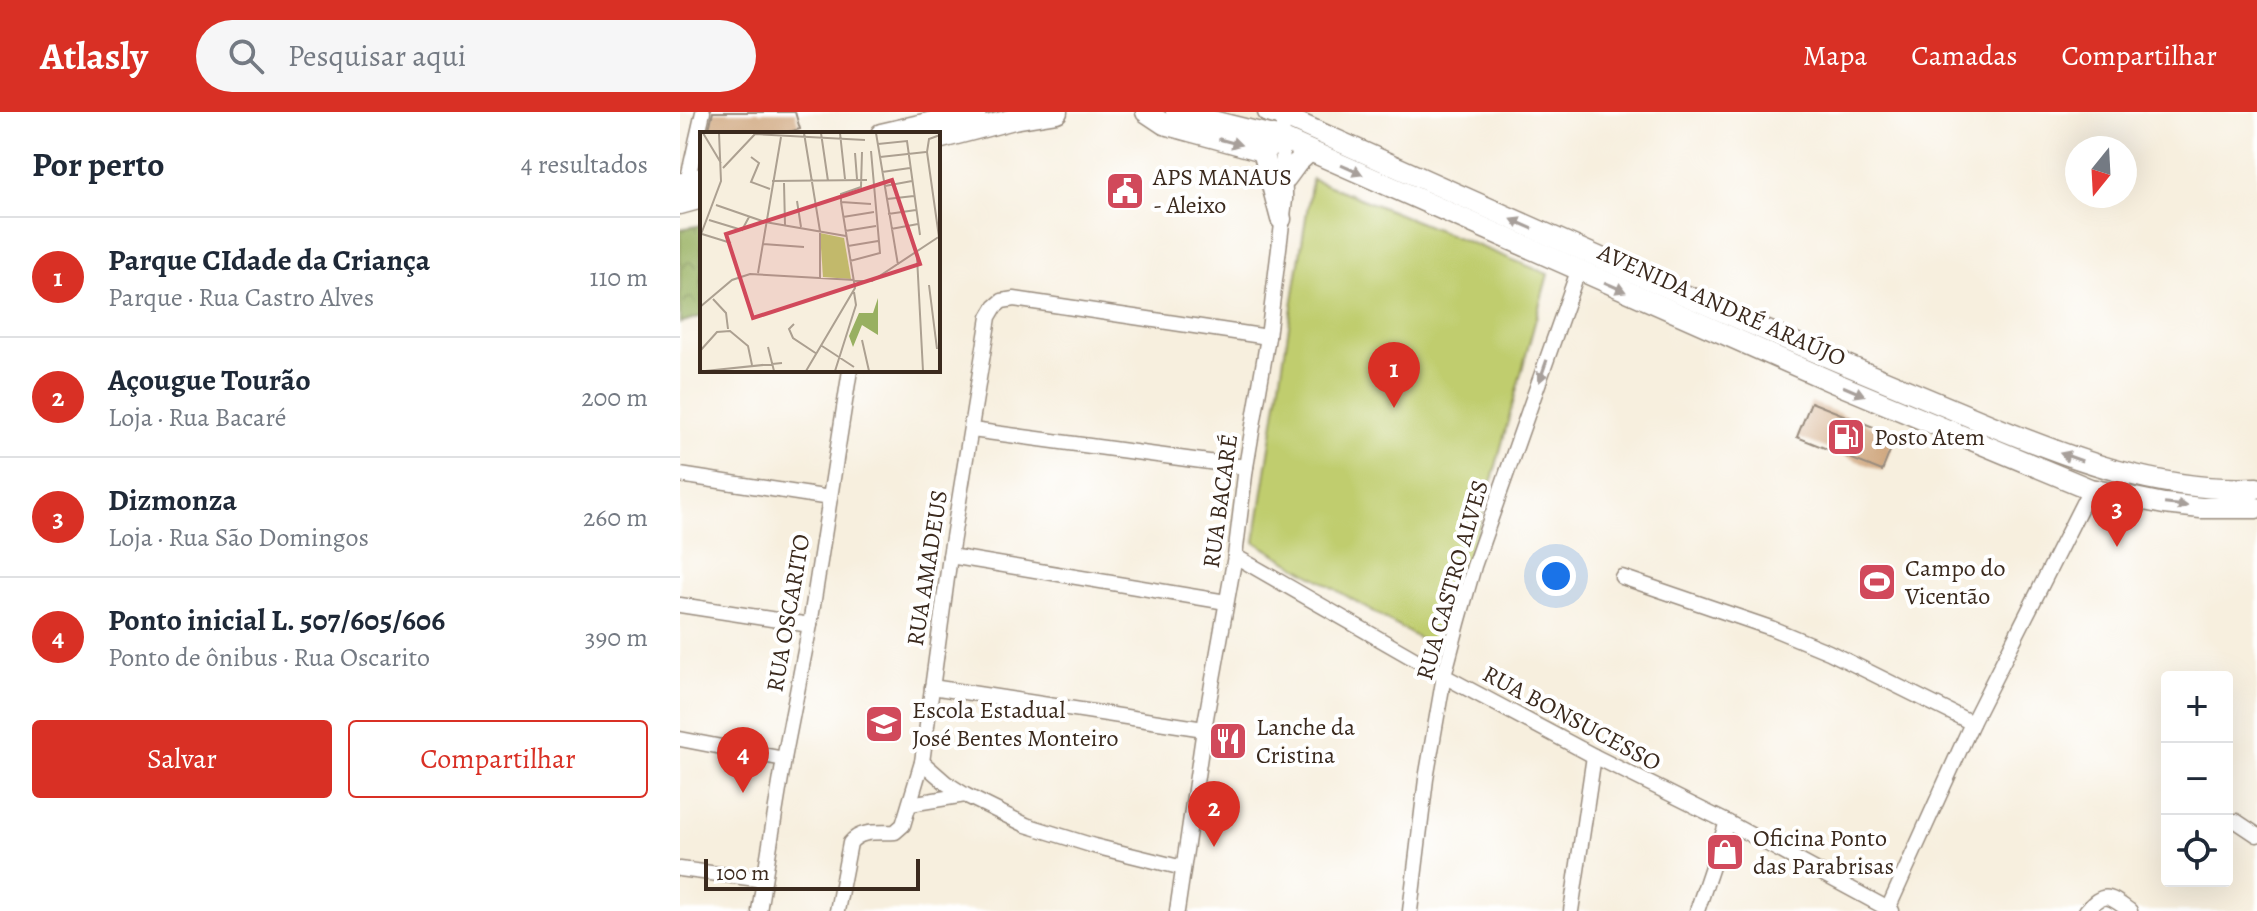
<!DOCTYPE html>
<html lang="pt">
<meta charset="utf-8">
<style>
body{margin:0;font-family:Alegreya,serif;background:#f6f6f7;color:#1f2937}
.controls{position:absolute;right:24px;bottom:24px;display:grid;overflow:hidden;border-radius:8px;box-shadow:0 8px 32px #0002}
.controls button{width:72px;height:72px;display:grid;place-items:center;padding:0;border:0;border-bottom:2px solid #e0e1e3;background:#fff;color:#1f2937;font:40px sans-serif}
.compass{position:absolute;left:1385px;top:24px;width:72px;height:72px;border-radius:50%;background:#fff;box-shadow:0 8px 32px #0002;rotate:198deg}
.scale{position:absolute;left:24px;bottom:20px;width:216px;box-sizing:border-box;padding-left:8px;border:4px solid #3b2a1e;border-top:0;font-size:22px;line-height:28px;white-space:nowrap;color:#3b2a1e;-webkit-text-stroke:6px #fff;paint-order:stroke}
.you{position:absolute;left:876px;top:464px;width:28px;height:28px;margin:-20px;border:6px solid #fff;border-radius:50%;background:#1a73e8;box-shadow:0 0 0 12px #1a73e833}
.badge{display:grid;place-items:center;width:52px;height:52px;border-radius:50%;background:#d93025;color:#fff;font-size:26px;font-weight:700}
.pin{position:absolute;translate:-50% -66px;filter:drop-shadow(0 2px 4px #0008)}
.pin::after{content:'';position:absolute;top:42px;width:28px;height:24px;background:inherit;clip-path:polygon(0 0,100% 0,50% 100%)}
.list{margin:0;padding:0;list-style:none}
h2{display:flex;justify-content:space-between;align-items:center;height:104px;margin:0;padding:0 32px;font-size:34px}
h2 small{font-size:26px;font-weight:400;color:#747a83}
.list li{display:grid;grid-template-columns:52px 1fr auto;gap:24px;align-items:center;box-sizing:border-box;height:120px;padding:0 32px;border-top:2px solid #e0e1e3}
.list b{display:block;font-size:30px;white-space:nowrap}
.list p{margin:0;font-size:26px;white-space:nowrap;color:#747a83}
.list em{font-size:26px;font-style:normal;color:#747a83}
.actions{display:flex;gap:16px;padding:24px 32px}
.actions a{flex:1;padding:18px 0;border:2px solid #d93025;border-radius:8px;text-align:center;font-size:28px;color:#d93025}
.actions .main{background:#d93025;color:#fff}
.icon{flex:none;width:44px;height:44px;fill:none;stroke:currentColor;stroke-width:2;stroke-linecap:round;stroke-linejoin:round}
.map{position:relative;flex:none;width:1577px;height:799px;overflow:hidden}
header{display:flex;align-items:center;gap:48px;box-sizing:border-box;height:112px;padding:0 40px;background:#d93025;color:#fff}
header strong{font-size:38px}
nav{display:flex;gap:44px;margin-inline-start:auto;font-size:28px}
.search{width:560px;height:72px;background:#f6f6f7;display:flex;align-items:center;gap:20px;box-sizing:border-box;padding:0 28px;border-radius:44px;color:#747a83;font-size:30px}
main{display:flex}
aside{flex:1;background:#fff}
.map>svg:first-child{display:block}
.green{fill:#c0cd6e;stroke:#7e7c46;stroke-width:2}
.forest{fill:url(#forest-crowns);stroke:#6a6d40;stroke-width:2}
.building{fill:#d1aa83}
.lines{fill:none;stroke-linecap:round;stroke-linejoin:round}
.minor-casing{stroke:#998c7e;stroke-width:17}
.secondary-casing{stroke:#998c7e;stroke-width:23}
.minor{stroke:#fff;stroke-width:14}
.secondary{stroke:#fff;stroke-width:20}
.oneway{fill:#a79f9a}
.labels{text-anchor:middle;dominant-baseline:central;stroke-width:8;stroke-linejoin:round;paint-order:stroke}
.poi-label{font-size:24px;fill:#3b2a1e;stroke:#fff;text-anchor:start}
.street-label{font-size:24px;fill:#3b2a1e;stroke:#fff}
.inset-road{fill:none;stroke:#aca091;stroke-width:2}
.view{fill:#d1495b;fill-opacity:0.15;stroke:#d1495b;stroke-width:4}
.inset-edge{fill:none;stroke:#3b2a1e;stroke-width:4}
</style>
<header>
<strong>Atlasly</strong>
<div class="search"><svg class="icon" aria-label="search" viewBox="0 0 24 24"><circle cx="10" cy="10" r="6"/><path d="M15 15l6 6"/></svg>Pesquisar aqui</div>
<nav><a>Mapa</a><a>Camadas</a><a>Compartilhar</a></nav>
</header>
<main>
<aside>
<h2>Por perto<small>4 resultados</small></h2>
<ul class="list">
<li><span class="badge">1</span><div><b>Parque CIdade da Criança</b><p>Parque · Rua Castro Alves</p></div><em>110 m</em></li>
<li><span class="badge">2</span><div><b>Açougue Tourão</b><p>Loja · Rua Bacaré</p></div><em>200 m</em></li>
<li><span class="badge">3</span><div><b>Dizmonza</b><p>Loja · Rua São Domingos</p></div><em>260 m</em></li>
<li><span class="badge">4</span><div><b>Ponto inicial L. 507/605/606</b><p>Ponto de ônibus · Rua Oscarito</p></div><em>390 m</em></li>
</ul>
<div class="actions"><a class="main">Salvar</a><a>Compartilhar</a></div>
</aside>
<div class="map">
<svg width="1577" height="799" viewBox="0 0 1577 799">
<defs>
<pattern id="forest-crowns" width="20" height="18" patternUnits="userSpaceOnUse" patternTransform="scale(2)"><rect width="20" height="18" fill="#98b061"/><path d="M2 6a3 3 0 1 1 6 0M12 15a3 3 0 1 1 6 0" fill="none" stroke="#7d8f4f"/></pattern>
</defs>
<rect width="100%" height="100%" fill="#fff"/>
<filter id="ink" filterUnits="userSpaceOnUse"><feTurbulence type="fractalNoise" baseFrequency=".0125" numOctaves="2"/><feDisplacementMap in="SourceGraphic" scale="16" xChannelSelector="R" yChannelSelector="G"/><feConvolveMatrix kernelMatrix="1 2 1 2 8 2 1 2 1" color-interpolation-filters="sRGB"/></filter>
<filter id="wash" filterUnits="userSpaceOnUse"><feTurbulence type="fractalNoise" baseFrequency=".006" numOctaves="4" result="noise"/><feDisplacementMap in="SourceGraphic" scale="32" xChannelSelector="R" yChannelSelector="G"/><feGaussianBlur stdDeviation="1.8" result="paint"/><feColorMatrix in="noise" values="0 0 0 0 0 0 0 0 0 0 0 0 0 0 0 0 0 1.4 0 .05"/><feComposite in="paint" operator="in"/></filter>
<g filter="url(#wash)">
<rect width="100%" height="100%" fill="#f7efde"/>
<polygon class="green" points="632,67 868,162 765,542 575,430"/>
<polygon class="forest" points="22,113 22,204 0,211 0,117"/>
<g id="blocks">
<g class="building">
<polygon points="33,0 115,0 120,17 101,22 28,21"/>
<polygon points="1131,290 1216,324 1202,359 1117,325"/>
</g>
</g>
</g>
<g filter="url(#ink)">
<use href="#blocks" fill-opacity="0" stroke="#998c7e" stroke-width="2"/>
<g class="lines">
<g class="minor-casing">
<g id="minor">
<polyline points="7,70 23,0"/>
<polyline points="292,318 566,355"/>
<polyline points="0,363 150,386"/>
<polyline points="270,444 546,490"/>
<polyline points="555,444 764,564 914,644 1047,710 1212,799"/>
<polyline points="942,465 1091,516 1149,540 1292,611"/>
<polyline points="0,493 130,513"/>
<polyline points="252,575 524,617"/>
<polyline points="0,627 104,647"/>
<polyline points="242,650 266,671 285,683 346,713 414,734 503,756"/>
<polyline points="230,692 285,683"/>
<polyline points="1556,709 1577,723"/>
<polyline points="0,757 84,768"/>
<polyline points="79,799 104,647 130,513 170,258"/>
<path d="M157,799l13,-68c11,-14 29,-10 45,-11l8,-7 19,-63 28,-206 39,-239 6,-10 7,-6 12,-2 254,38"/>
<path d="M497,799l27,-182 31,-173 11,-89 22,-130 17,-137c1,-30 -8,-59 1,-88"/>
<polyline points="730,799 746,667 764,564 778,511 794,454 898,159"/>
<polyline points="891,799 914,644"/>
<polyline points="1017,799 1047,710"/>
<polyline points="1207,799 1292,611 1410,377"/>
<path d="M1406,799c19,-21 23,-15 44,0"/>
</g>
</g>
<g class="secondary-casing">
<g id="secondary">
<polyline points="466,0 484,12 583,39 601,26"/>
<polyline points="496,0 601,26 1155,271 1410,377 1484,392 1521,396 1577,396"/>
<path d="M588,0l17,5c187,84 375,169 564,249 43,18 86,36 129,54 88,37 181,73 279,68"/>
<polyline points="201,22 296,0"/>
<polyline points="258,27 334,7 377,0"/>
<polyline points="583,39 601,107"/>
<polyline points="606,66 617,51 630,39"/>
<polyline points="0,72 22,66"/>
<polyline points="0,92 22,86"/>
</g>
</g>
<use href="#minor" class="minor"/>
<use href="#secondary" class="secondary"/>
</g>
<defs><path id="oneway-solid" d="M-6-.8H1V-3.2L6.5 0L1 3.2V.8H-6Z" transform="scale(2)"/></defs>
<g class="oneway">
<use href="#oneway-solid" transform="translate(550 30) rotate(15)"/>
<use href="#oneway-solid" transform="translate(672 58) rotate(24)"/>
<use href="#oneway-solid" transform="translate(842 112) rotate(-156)"/>
<use href="#oneway-solid" transform="translate(935 175) rotate(24)"/>
<use href="#oneway-solid" transform="translate(863 259) rotate(109)"/>
<use href="#oneway-solid" transform="translate(1174 279) rotate(23)"/>
<use href="#oneway-solid" transform="translate(1391 345) rotate(-161)"/>
<use href="#oneway-solid" transform="translate(1496 393) rotate(6)"/>
</g>
</g>
<defs>
<g id="civic-square" transform="scale(2)"><rect x="-9" y="-9" width="18" height="18" rx="4" fill="#d1495b" stroke="#fff"/><path d="M-.6-6.5H3V-4.5H.6V-3L4-1V1h2V6H-6V1h2V-1L-.6-3ZM-1.2 2.5V6h2.4V2.5Z" fill="#fff"/></g>
<g id="fuel-square" transform="scale(2)"><rect x="-9" y="-9" width="18" height="18" rx="4" fill="#d1495b" stroke="#fff"/><path d="M-5.5-6h7V0h2V4h1.3V-2.5L3-4.5l.8-.8L6-3V5H2.5V1h-1V6h-7ZM-4.2-4.7v3.2H.2V-4.7Z" fill="#fff"/></g>
<g id="stadium-square" transform="scale(2)"><rect x="-9" y="-9" width="18" height="18" rx="4" fill="#d1495b" stroke="#fff"/><path d="M0-5a6.5 5 0 1 0 0 10a6.5 5 0 1 0 0-10ZM-3.5-1.8h7v3.6h-7Z" fill="#fff"/></g>
<g id="school-square" transform="scale(2)"><rect x="-9" y="-9" width="18" height="18" rx="4" fill="#d1495b" stroke="#fff"/><path d="M0-5L7-2L0 1L-7-2ZM-4 1L0 2.5L4 1V4Q0 6-4 4Z" fill="#fff"/></g>
<g id="restaurant-square" transform="scale(2)"><rect x="-9" y="-9" width="18" height="18" rx="4" fill="#d1495b" stroke="#fff"/><path d="M-5-6h1v4h1v-4h1v4h1v-4h1v5L-1.5 .5V6h-2V.5L-5-1ZM5-6V6H3V1.5H1.5Q1.5-4 5-6Z" fill="#fff"/></g>
<g id="shop-square" transform="scale(2)"><rect x="-9" y="-9" width="18" height="18" rx="4" fill="#d1495b" stroke="#fff"/><path d="M-5-2.5h2.3a2.7 3.5 0 0 1 5.4 0H5L5.5 6h-11ZM-1.5-2.5h3a1.5 2.3 0 0 0-3 0Z" fill="#fff"/></g>
</defs>
<g fill-rule="evenodd">
<use href="#civic-square" x="445" y="79"/>
<use href="#fuel-square" x="1166" y="325"/>
<use href="#stadium-square" x="1197" y="470"/>
<use href="#school-square" x="204" y="612"/>
<use href="#restaurant-square" x="548" y="629"/>
<use href="#shop-square" x="1045" y="740"/>
</g>
<g class="labels">
<g class="poi-label">
<text x="473" y="65">APS MANAUS<tspan x="473" dy="28">- Aleixo</tspan></text>
<text x="1194" y="325">Posto Atem</text>
<text x="1225" y="456">Campo do<tspan x="1225" dy="28">Vicentão</tspan></text>
<text x="232" y="598">Escola Estadual<tspan x="232" dy="28">José Bentes Monteiro</tspan></text>
<text x="576" y="615">Lanche da<tspan x="576" dy="28">Cristina</tspan></text>
<text x="1073" y="726">Oficina Ponto<tspan x="1073" dy="28">das Parabrisas</tspan></text>
</g>
<g class="street-label">
<text transform="translate(1042 193) rotate(24)">AVENIDA ANDRÉ ARAÚJO</text>
<text transform="translate(540 389) rotate(-82)">RUA BACARÉ</text>
<text transform="translate(247 456) rotate(-81)">RUA AMADEUS</text>
<text transform="translate(772 468) rotate(-74)">RUA CASTRO ALVES</text>
<text transform="translate(108 501) rotate(-80)">RUA OSCARITO</text>
<text transform="translate(892 606) rotate(28)">RUA BONSUCESSO</text>
</g>
</g>
<g transform="translate(20 20)">
<rect width="240" height="240" fill="#f7efde"/>
<path d="M120,101l24,5 7,41 -28,-2z" fill="#c0cd6e"/>
<path d="M178,166v37l-16,-10 -9,22 -4,-11 10,-23h14z" fill="#98b061"/>
<path class="inset-road" d="M3,1l18,30M104,1l16,98v47M121,1l7,48M140,1l5,46M176,1l22,132M55,2l110,6M178,12l29,-3 13,94M155,21l2,26M51,25l8,6 -8,19 19,7M180,25l46,-5M23,36l33,-35M182,40l28,-4M72,49l95,-1M84,51l1,42M185,54l27,-5M187,67l27,-3M97,69l4,26M141,70v-8l20,-7 1,-35M141,70l30,2M16,73l49,17 81,14M188,82l28,-4M143,85l31,-5M9,88l33,10 7,-13M191,97l27,-5M145,99l31,-5M2,102l29,9M0,105l21,-56 -2,-48M239,105l-12,-85 2,-13 11,-4M63,112l41,3M148,114l30,-5M217,125l6,114M150,129l30,-8 -9,-102M58,141l23,-136M229,153l8,64M13,167l13,14 2,16M0,175l32,-27 18,-6 122,7 68,-45M94,192l-5,5 4,9 24,16M162,208l7,31M122,214l32,21M68,215l6,24M0,219l17,-19 13,-1 18,15 4,19M5,239l77,-8M106,239l49,-83 -14,-86M135,239l21,-66 -2,-13"/>
<path class="view" d="M192,48l28,84 -167,54 -27,-84z"/>
<rect width="240" height="240" class="inset-edge"/>
</g>
</svg>
<div class="controls">
<button>+</button>
<button>−</button>
<button><svg class="icon" aria-label="locate" viewBox="0 0 24 24"><circle cx="12" cy="12" r="6"/><path d="M12 2v4M12 18v4M2 12h4M18 12h4"/></svg></button>
</div>
<svg class="compass" viewBox="-18 -18 36 36"><path d="M0-13l5 13h-10z" fill="#e53935"/><path d="M0 13l5-13h-10z" fill="#747a83"/></svg>
<div class="scale">100 m</div>
<div class="you"></div>
<div class="pin badge" style="left:714px;top:296px">1</div>
<div class="pin badge" style="left:534px;top:735px">2</div>
<div class="pin badge" style="left:1437px;top:435px">3</div>
<div class="pin badge" style="left:63px;top:681px">4</div>
</div>
</main>
